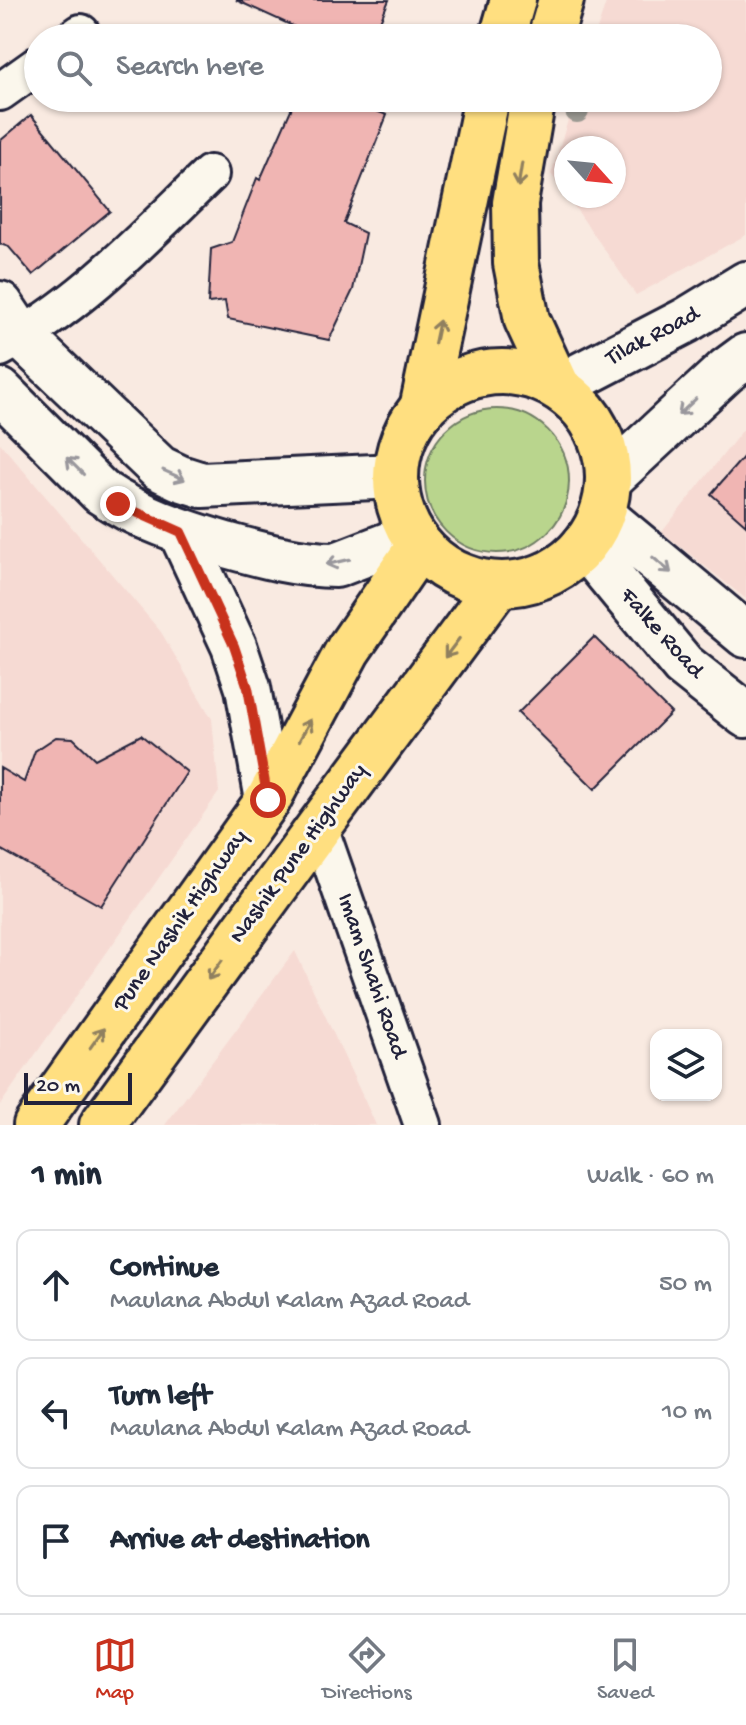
<!DOCTYPE html>
<meta charset="utf-8">
<style>
body{margin:0;font-family:"Gochi Hand",sans-serif;background:#f6f6f7;color:#1f2937}
.controls{position:absolute;right:24px;bottom:24px;display:grid;overflow:hidden;border-radius:16px;box-shadow:0 2px 6px #0004}
.controls button{width:72px;height:72px;display:grid;place-items:center;padding:0;border:0;border-bottom:2px solid #e0e1e3;background:#fff;color:#1f2937;font:40px sans-serif}
.compass{position:absolute;left:554px;top:136px;width:72px;height:72px;border-radius:50%;background:#fff;box-shadow:0 2px 6px #0004;rotate:117deg}
.scale{position:absolute;left:24px;bottom:20px;width:108px;box-sizing:border-box;padding-left:8px;border:4px solid #22223b;border-top:0;font-size:22px;line-height:28px;white-space:nowrap;color:#22223b;-webkit-text-stroke:6px #fbf7ec;paint-order:stroke}
.stop{position:absolute;width:24px;height:24px;margin:-18px;border:6px solid #c8321e;border-radius:50%;background:#fff}
.stop.end{background:#c8321e;border-color:#fff;box-shadow:0 2px 8px #0008}
.list{margin:0;padding:0;list-style:none}
h2{display:flex;justify-content:space-between;align-items:center;height:104px;margin:0;padding:0 32px;font-size:34px}
h2 small{font-size:26px;font-weight:400;color:#747a83}
.list li{display:grid;grid-template-columns:52px 1fr auto;gap:24px;align-items:center;box-sizing:border-box;height:112px;margin:0 16px 16px;padding:0 16px;border:2px solid #e0e1e3;border-radius:16px}
.list b{display:block;font-size:30px;white-space:nowrap}
.list p{margin:0;font-size:26px;white-space:nowrap;color:#747a83}
.list em{font-size:26px;font-style:normal;color:#747a83}
.icon{flex:none;width:44px;height:44px;fill:none;stroke:currentColor;stroke-width:2;stroke-linecap:round;stroke-linejoin:round}
.map{position:relative;flex:none;width:746px;height:1125px;overflow:hidden}
.search{position:absolute;background:#fff;box-shadow:0 2px 6px #0004;left:24px;right:24px;top:24px;height:88px;display:flex;align-items:center;gap:20px;box-sizing:border-box;padding:0 28px;border-radius:44px;color:#747a83;font-size:30px}
.sheet{height:488px;background:#fff}
nav{display:flex;justify-content:space-around;align-items:center;box-sizing:border-box;height:112px;border-top:2px solid #e0e1e3;background:#fff;font-size:22px;color:#747a83}
nav a{display:grid;justify-items:center;gap:4px}
nav .on{color:#c8321e}
.map>svg:first-child{display:block}
.built{fill:#f6dad3}
.green{fill:#b9d58d;stroke:#6e7c64;stroke-width:2}
.building{fill:#f0b5b3;stroke:#22223b;stroke-width:2}
.lines{fill:none;stroke-linecap:round;stroke-linejoin:round}
.street-casing{stroke:#22223b;stroke-width:42}
.secondary-casing{stroke:#22223b;stroke-width:50}
.highway-casing{stroke:#22223b;stroke-width:50}
.street{stroke:#fbf7ec;stroke-width:36}
.secondary{stroke:#fbf7ec;stroke-width:44}
.highway{stroke:#ffdf80;stroke-width:44}
.tree{fill:#9c9a93}
.oneway{stroke:#90805e}
.oneway2{stroke:#99979c}
.route{stroke:#c8321e;stroke-width:10}
.labels{text-anchor:middle;dominant-baseline:central;stroke-width:6;stroke-linejoin:round;paint-order:stroke}
.street-label{font-size:24px;fill:#22223b;stroke:#fbf7ec}
</style>
<div class="map">
<svg width="746" height="1125" viewBox="0 0 746 1125">
<rect width="100%" height="100%" fill="#f9eae1"/>
<filter id="ink" filterUnits="userSpaceOnUse"><feTurbulence type="fractalNoise" baseFrequency=".0125" numOctaves="2"/><feDisplacementMap in="SourceGraphic" scale="16" xChannelSelector="R" yChannelSelector="G"/><feConvolveMatrix kernelMatrix="1 2 1 2 8 2 1 2 1" color-interpolation-filters="sRGB"/></filter>
<g filter="url(#ink)">
<g class="built">
<polygon points="607,0 746,0 746,235 636,295 567,196 614,196 614,148 566,148 566,195 551,174 575,98 708,98 708,38 594,38"/>
<polygon points="746,426 746,599 662,532"/>
<polygon points="0,443 161,632 212,719 219,792 0,1105"/>
<polygon points="295,951 376,1125 165,1125"/>
</g>
<circle class="green" cx="497" cy="481" r="72"/>
<g class="building">
<polygon points="236,0 389,0 373,38 319,38"/>
<polygon points="296,98 341,98 387,115 344,223 365,233 353,290 329,340 228,319 225,301 208,303 211,249 232,242 257,178 260,180"/>
<polygon points="31,115 110,211 33,275 9,247 0,244 0,141"/>
<polygon points="746,454 746,525 711,494"/>
<polygon points="594,637 671,713 595,789 518,713"/>
<polygon points="141,735 187,772 101,906 0,849 0,768 24,782 35,751 56,737 73,738 95,759"/>
</g>
<g class="lines">
<g class="street-casing">
<g id="street">
<polyline points="74,38 81,33"/>
<polyline points="0,92 38,65"/>
<path d="M0,348c81,-42 145,-112 210,-174"/>
<polyline points="319,827 423,1125"/>
</g>
</g>
<g class="secondary-casing">
<g id="secondary">
<polyline points="0,304 22,337 159,468 180,478 202,485 396,476"/>
<polyline points="558,387 687,320 746,284"/>
<path d="M0,391l101,101c38,26 82,40 125,53 36,10 72,20 110,20l75,-29"/>
<polyline points="608,480 727,370 746,356"/>
<polyline points="602,515 746,635"/>
<polyline points="181,532 234,646 248,688 268,800"/>
<polyline points="584,545 683,665 746,715"/>
</g>
</g>
<g class="highway-casing">
<g id="highway">
<polyline points="502,38 513,0"/>
<polyline points="550,38 561,0"/>
<polyline points="533,98 515,203 516,263 527,320 558,387"/>
<circle cx="502" cy="478" r="106"/>
<polyline points="422,409 487,98"/>
<polyline points="36,1125 268,800 348,650 418,548"/>
<polyline points="102,1125 319,827 498,585"/>
</g>
</g>
<use href="#street" class="street"/>
<use href="#secondary" class="secondary"/>
<use href="#highway" class="highway"/>
</g>
<circle class="tree" cx="577" cy="111" r="12"/>
<defs><path id="oneway-shaft" d="M-6 0H5M1.5-3L5.5 0L1.5 3" fill="none" stroke-width="1.6" stroke-linecap="round" stroke-linejoin="round" transform="scale(2)"/></defs>
<g class="oneway">
<use href="#oneway-shaft" transform="translate(520 175) rotate(99)"/>
<use href="#oneway-shaft" transform="translate(437 332) rotate(-78)"/>
<use href="#oneway-shaft" transform="translate(452 648) rotate(127)"/>
<use href="#oneway-shaft" transform="translate(305 730) rotate(-62)"/>
<use href="#oneway-shaft" transform="translate(215 970) rotate(126)"/>
<use href="#oneway-shaft" transform="translate(97 1038) rotate(-55)"/>
</g>
<g class="oneway2">
<use href="#oneway-shaft" transform="translate(687 407) rotate(137)"/>
<use href="#oneway-shaft" transform="translate(75 466) rotate(-135)"/>
<use href="#oneway-shaft" transform="translate(174 475) rotate(24)"/>
<use href="#oneway-shaft" transform="translate(338 562) rotate(167)"/>
<use href="#oneway-shaft" transform="translate(662 565) rotate(40)"/>
</g>
</g>
<g class="lines" filter="url(#ink)">
<polyline class="route" points="118,504 181,532 234,646 248,688 268,800"/>
</g>
<g class="labels">
<g class="street-label">
<text transform="translate(653 337) rotate(-28)">Tilak Road</text>
<text transform="translate(661 634) rotate(48)">Falke Road</text>
<text transform="translate(299 854) rotate(-54)">Nashik Pune Highway</text>
<text transform="translate(181 921) rotate(-55)">Pune Nashik Highway</text>
<text transform="translate(371 976) rotate(71)">Imam Shahi Road</text>
</g>
</g>
</svg>
<div class="controls">
<button><svg class="icon" aria-label="layers" viewBox="0 0 24 24"><path d="M12 4l9 5-9 5-9-5zM3 14l9 5 9-5"/></svg></button>
</div>
<svg class="compass" viewBox="-18 -18 36 36"><path d="M0-13l5 13h-10z" fill="#e53935"/><path d="M0 13l5-13h-10z" fill="#747a83"/></svg>
<div class="scale">20 m</div>
<div class="stop" style="left:268px;top:800px"></div>
<div class="stop end" style="left:118px;top:504px"></div>
<div class="search"><svg class="icon" aria-label="search" viewBox="0 0 24 24"><circle cx="10" cy="10" r="6"/><path d="M15 15l6 6"/></svg>Search here</div>
</div>
<section class="sheet">
<h2>1 min<small>Walk · 60 m</small></h2>
<ul class="list">
<li><svg class="icon" aria-label="ahead" viewBox="0 0 24 24"><path d="M12 20V5M6 11l6-6 6 6"/></svg><div><b>Continue</b><p>Maulana Abdul Kalam Azad Road</p></div><em>50 m</em></li>
<li><svg class="icon" aria-label="left" viewBox="0 0 24 24"><path d="M17 20v-9H6M10 6l-5 5 5 5"/></svg><div><b>Turn left</b><p>Maulana Abdul Kalam Azad Road</p></div><em>10 m</em></li>
<li><svg class="icon" aria-label="arrive" viewBox="0 0 24 24"><path d="M6 21V4h12l-3 4 3 4H6"/></svg><div><b>Arrive at destination</b></div></li>
</ul>
</section>
<nav>
<a class="on"><svg class="icon" aria-label="map" viewBox="0 0 24 24"><path d="M3 6l6-2 6 2 6-2v14l-6 2-6-2-6 2zM9 4v14M15 6v14"/></svg>Map</a>
<a><svg class="icon" aria-label="directions" viewBox="0 0 24 24"><path d="M12 3l9 9-9 9-9-9zM9 14v-3h6M13 9l2 2-2 2"/></svg>Directions</a>
<a><svg class="icon" aria-label="saved" viewBox="0 0 24 24"><path d="M7 4h10v16l-5-4-5 4z"/></svg>Saved</a>
</nav>
